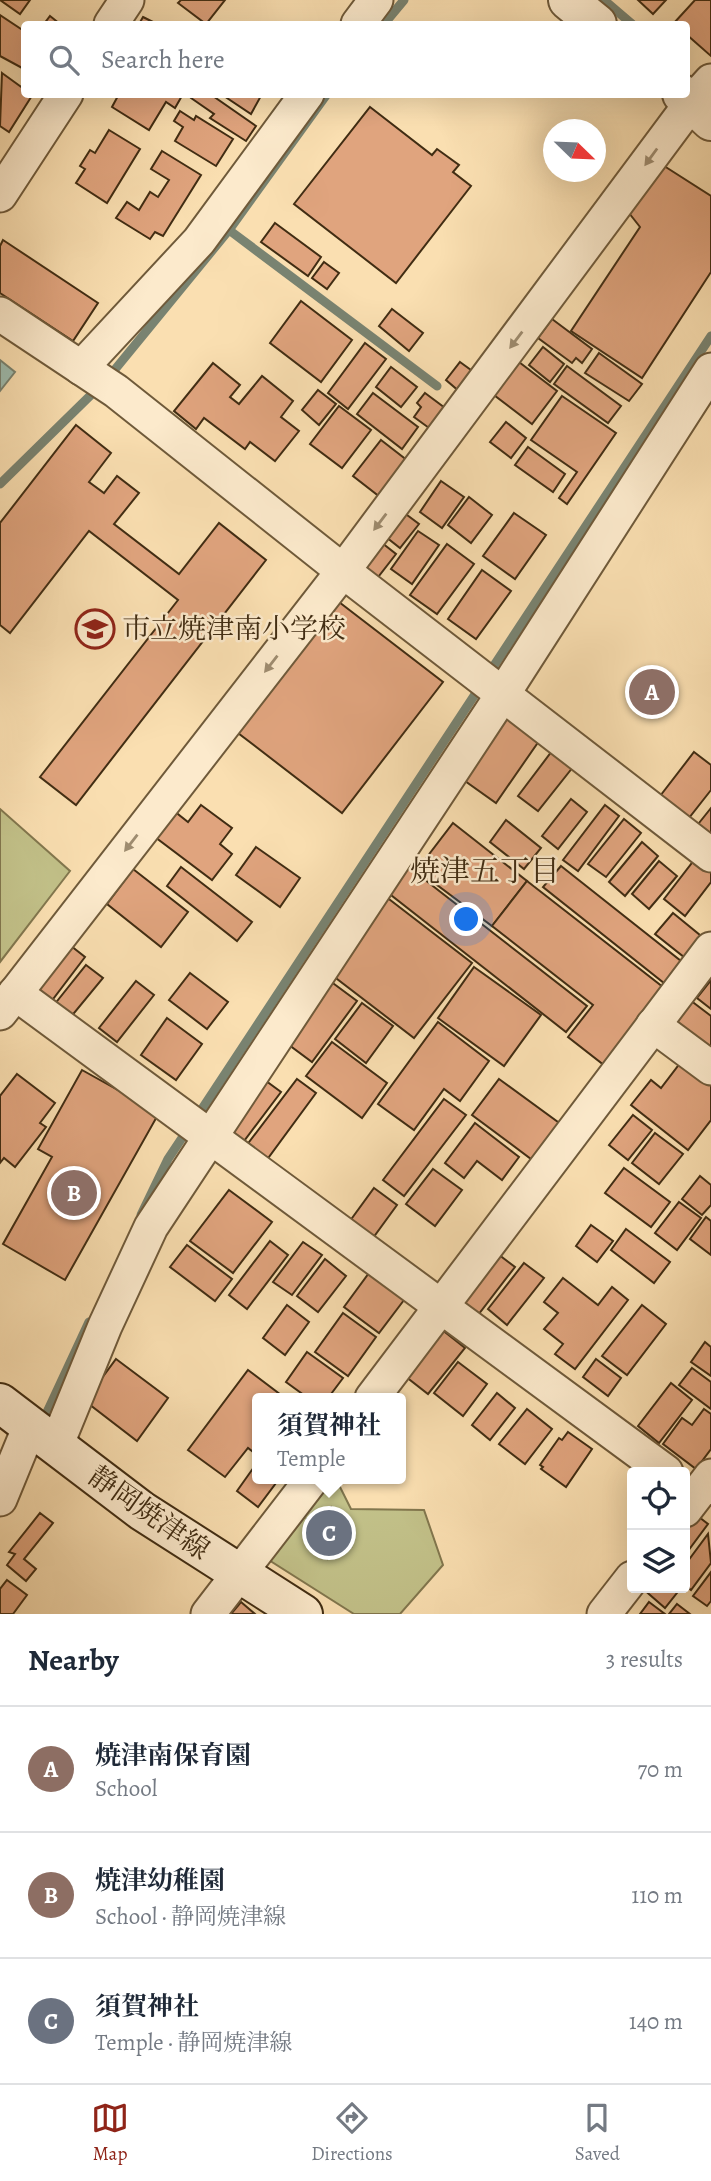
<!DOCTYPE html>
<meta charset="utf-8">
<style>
body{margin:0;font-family:Alegreya,"Noto Serif JP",serif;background:#f6f6f7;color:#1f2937}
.controls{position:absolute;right:21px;bottom:21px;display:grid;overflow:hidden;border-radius:7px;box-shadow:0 7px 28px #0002}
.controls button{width:63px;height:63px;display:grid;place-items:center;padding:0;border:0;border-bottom:2px solid #e0e1e3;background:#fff;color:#1f2937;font:35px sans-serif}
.compass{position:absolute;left:543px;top:119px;width:63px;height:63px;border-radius:50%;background:#fff;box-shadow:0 7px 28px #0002;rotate:113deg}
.you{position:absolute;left:467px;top:920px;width:24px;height:24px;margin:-18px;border:5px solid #fff;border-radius:50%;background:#1a73e8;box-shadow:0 0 0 10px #1a73e833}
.badge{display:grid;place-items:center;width:46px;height:46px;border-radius:50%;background:#8f2418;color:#fff;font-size:23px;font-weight:700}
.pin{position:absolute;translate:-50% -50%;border:4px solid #fff;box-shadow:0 2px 7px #0006}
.popup{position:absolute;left:252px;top:1393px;width:154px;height:91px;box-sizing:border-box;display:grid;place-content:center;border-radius:7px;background:#fff;filter:drop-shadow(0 2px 5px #0005);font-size:23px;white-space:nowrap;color:#747a83}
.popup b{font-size:26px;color:#1f2937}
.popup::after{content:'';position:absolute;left:50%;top:100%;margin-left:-14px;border:14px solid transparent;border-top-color:#fff}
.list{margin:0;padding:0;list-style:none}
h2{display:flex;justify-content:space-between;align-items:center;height:91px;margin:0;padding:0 28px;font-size:30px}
h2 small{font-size:23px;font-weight:400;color:#747a83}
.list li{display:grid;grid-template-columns:46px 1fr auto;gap:21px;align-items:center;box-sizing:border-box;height:126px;padding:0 28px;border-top:2px solid #e0e1e3}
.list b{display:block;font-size:26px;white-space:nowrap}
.list p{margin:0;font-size:23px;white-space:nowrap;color:#747a83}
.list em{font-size:23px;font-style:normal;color:#747a83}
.icon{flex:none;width:38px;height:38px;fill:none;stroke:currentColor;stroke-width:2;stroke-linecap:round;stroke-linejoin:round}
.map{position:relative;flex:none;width:711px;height:1614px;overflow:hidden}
.search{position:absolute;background:#fff;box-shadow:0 7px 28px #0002;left:21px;right:21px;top:21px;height:77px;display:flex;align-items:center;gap:18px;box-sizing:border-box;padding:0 24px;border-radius:7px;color:#747a83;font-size:26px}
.sheet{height:469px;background:#fff}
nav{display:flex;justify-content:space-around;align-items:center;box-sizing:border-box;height:98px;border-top:2px solid #e0e1e3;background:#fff;font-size:19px;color:#747a83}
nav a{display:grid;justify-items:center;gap:4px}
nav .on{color:#8f2418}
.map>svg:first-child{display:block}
.green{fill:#c2c189;stroke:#82774e;stroke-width:2}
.water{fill:#9ebcaf;stroke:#798371;stroke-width:2}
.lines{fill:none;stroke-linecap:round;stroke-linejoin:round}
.stream{stroke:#798371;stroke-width:9}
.building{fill:#e0a47e;stroke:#412d13;stroke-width:2}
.minor-casing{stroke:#6f5a3a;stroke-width:37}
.tertiary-casing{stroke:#6f5a3a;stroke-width:42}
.secondary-casing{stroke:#412d13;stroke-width:42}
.minor{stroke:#fceacc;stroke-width:33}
.tertiary{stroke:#fceacc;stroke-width:38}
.secondary{stroke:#fceacc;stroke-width:38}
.oneway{fill:#9e8c70}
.labels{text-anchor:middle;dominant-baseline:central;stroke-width:5;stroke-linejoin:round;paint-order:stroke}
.poi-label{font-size:28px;fill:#412d13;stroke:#fceacc;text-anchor:start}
.street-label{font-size:28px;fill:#412d13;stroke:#fceacc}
.neighbourhood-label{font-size:30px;fill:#412d13;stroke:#fceacc}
</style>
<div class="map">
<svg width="711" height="1614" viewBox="0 0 711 1614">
<rect width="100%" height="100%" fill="#fadfb1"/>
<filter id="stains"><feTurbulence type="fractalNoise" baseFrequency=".00286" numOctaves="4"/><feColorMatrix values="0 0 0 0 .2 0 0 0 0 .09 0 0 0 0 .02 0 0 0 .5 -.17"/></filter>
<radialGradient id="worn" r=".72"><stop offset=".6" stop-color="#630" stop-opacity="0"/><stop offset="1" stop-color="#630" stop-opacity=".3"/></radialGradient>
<g class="green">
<polygon points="0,809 70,871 0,962"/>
<polygon points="326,1479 336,1479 351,1509 424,1510 443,1565 400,1614 354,1614 261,1555"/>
</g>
<polygon class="water" points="0,360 15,372 0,391"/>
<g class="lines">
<g class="stream">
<polyline points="604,0 632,24"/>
<polyline points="384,24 404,0"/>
<polyline points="229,230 437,386"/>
<polyline points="108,378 229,230 327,94"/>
<polyline points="0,484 98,388"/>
<polyline points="196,1118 711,336"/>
<polyline points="141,1215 168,1159 188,1129"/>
<polyline points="42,1423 89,1322"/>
</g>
</g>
<g class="building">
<polygon points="0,0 30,0 20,14"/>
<polygon points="181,0 225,0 206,24 178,3"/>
<polygon points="638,0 666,0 653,14"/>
<polygon points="695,0 711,0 711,56 686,34 686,24 674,23"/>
<polygon points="0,15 24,31 24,69 0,56"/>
<polygon points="50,16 60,24 44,24"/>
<polygon points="143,17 157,24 139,24"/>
<polygon points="2,73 24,89 24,94 33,94 9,132 0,126"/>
<polygon points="119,94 183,94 175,108 166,102 149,130 112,107"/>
<polygon points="193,94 210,94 256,126 246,141 210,118 214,114 191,98"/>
<polygon points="221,94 262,94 251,114"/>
<polygon points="370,107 432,155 437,149 459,165 453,172 471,186 396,283 294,204"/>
<polygon points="180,111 194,120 196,116 233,139 216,166 175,141 183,127 174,121"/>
<polygon points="109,130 140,149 107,203 76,183 85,169 80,166 90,150 95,153"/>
<polygon points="162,151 201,175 163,236 155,232 150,239 116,218 127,202 139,210 150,192 158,197 169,180 151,169"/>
<polygon points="661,164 711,196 711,272 642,378 571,331 640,227 629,213"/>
<polygon points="275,223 321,257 308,276 261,242"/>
<polygon points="3,240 98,303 73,341 0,293 0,246"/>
<polygon points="324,262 339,273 327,289 312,278"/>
<polygon points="301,301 352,340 321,382 270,343"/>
<polygon points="392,309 423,333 409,351 379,326"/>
<polygon points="552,319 592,349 582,363 576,358 572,363 538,338"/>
<polygon points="365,343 386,359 348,409 328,393"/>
<polygon points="543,347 564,364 550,382 529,365"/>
<polygon points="599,353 642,384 629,401 585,373"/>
<polygon points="515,359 557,391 532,424 490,392"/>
<polygon points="460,362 475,373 460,392 446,380"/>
<polygon points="213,363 240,385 230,397 239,404 262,376 293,401 281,417 299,431 275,461 250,442 245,449 204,418 196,429 174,411"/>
<polygon points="567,366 621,406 608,423 554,384"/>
<polygon points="391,367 417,387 401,407 376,387"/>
<polygon points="318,390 336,404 319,425 302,410"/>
<polygon points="373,393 418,427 402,449 357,414"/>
<polygon points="425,393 445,408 429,428 414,417 421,407 417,403"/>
<polygon points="562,396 616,433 567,504 559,498 577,472 531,440"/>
<polygon points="339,406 371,430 342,468 310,444"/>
<polygon points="506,422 526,438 511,458 490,442"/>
<polygon points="76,425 111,453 89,482 104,493 117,476 139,493 114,524 179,574 219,523 266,560 76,805 40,777 178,600 89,531 10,633 0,625 0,523"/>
<polygon points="381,440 408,461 380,497 353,476"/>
<polygon points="528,447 565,474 553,492 515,465"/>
<polygon points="441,481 464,497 442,528 420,512"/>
<polygon points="469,497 492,515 471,543 448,525"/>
<polygon points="399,509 419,524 400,548 381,533"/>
<polygon points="514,513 546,535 515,579 483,556"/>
<polygon points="418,531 439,545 412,584 391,569"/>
<polygon points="377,539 396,554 375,581 356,566"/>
<polygon points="447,544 474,564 437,614 410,595"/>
<polygon points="482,570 511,591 476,639 448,619"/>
<polygon points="339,602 443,682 342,813 238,733"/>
<polygon points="501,715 539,741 496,803 458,776"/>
<polygon points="552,751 573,767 538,811 518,796"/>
<polygon points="694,752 711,765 711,790 685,823 657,800"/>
<polygon points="571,799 587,812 558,849 542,836"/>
<polygon points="201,805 232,828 220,844 232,854 212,880 155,837 174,811 188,822"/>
<polygon points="605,805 619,816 578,871 563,860"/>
<polygon points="711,808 711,841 695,828"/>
<polygon points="624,819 641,833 606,877 588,864"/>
<polygon points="506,820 541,848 524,869 490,842"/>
<polygon points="453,823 527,881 492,926 417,870"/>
<polygon points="642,842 658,856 625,896 609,882"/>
<polygon points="256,847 300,878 280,907 236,875"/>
<polygon points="695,859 711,871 711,882 685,916 664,899"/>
<polygon points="659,861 677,876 649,909 632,894"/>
<polygon points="402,862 587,1006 566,1032 382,888"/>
<polygon points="561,866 686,965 669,987 543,887"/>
<polygon points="181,867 252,922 237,941 167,886"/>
<polygon points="133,869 188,912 161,947 107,904"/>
<polygon points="527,881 668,991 609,1069 568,1037 593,1005 492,926"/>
<polygon points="385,896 472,963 414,1038 328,972"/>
<polygon points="673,913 706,940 689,961 655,934"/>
<polygon points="66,942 85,957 47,1007 28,992"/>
<polygon points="86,965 103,978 70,1018 54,1005"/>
<polygon points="474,967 541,1015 504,1066 438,1018"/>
<polygon points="190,973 228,1002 207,1029 169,1000"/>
<polygon points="326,978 357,1001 312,1062 281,1039"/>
<polygon points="711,980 711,1009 697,998"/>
<polygon points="136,981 154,995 117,1042 99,1028"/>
<polygon points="690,1000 711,1016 711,1058 669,1027"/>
<polygon points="362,1003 393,1026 366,1063 335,1039"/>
<polygon points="167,1018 202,1044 176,1080 141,1055"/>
<polygon points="438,1022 489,1061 460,1101 444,1089 414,1130 378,1104"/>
<polygon points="332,1042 387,1083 362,1118 306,1076"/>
<polygon points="681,1062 711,1084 711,1120 688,1150 631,1105 651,1080 661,1088"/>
<polygon points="82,1070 159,1113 65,1280 3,1244 52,1157 38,1149"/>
<polygon points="17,1074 55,1103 40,1123 46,1127 15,1167 4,1158 0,1163 0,1096"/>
<polygon points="262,1078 281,1092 238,1149 219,1135"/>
<polygon points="297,1079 316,1093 263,1165 243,1150"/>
<polygon points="499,1079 562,1125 535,1162 472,1115"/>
<polygon points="444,1099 466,1115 404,1196 383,1180"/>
<polygon points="633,1115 652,1130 628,1160 609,1145"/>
<polygon points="475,1123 519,1157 502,1180 477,1161 464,1178 445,1163"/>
<polygon points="655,1133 683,1154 659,1184 632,1163"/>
<polygon points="624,1168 670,1202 651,1227 605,1193"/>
<polygon points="433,1169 462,1190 435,1226 406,1204"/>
<polygon points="700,1176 711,1185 711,1205 702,1215 682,1199"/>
<polygon points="374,1188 397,1205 370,1242 347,1225"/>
<polygon points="229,1190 272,1222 233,1273 190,1241"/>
<polygon points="679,1202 701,1218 677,1250 655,1233"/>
<polygon points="706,1217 711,1221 711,1255 690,1239"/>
<polygon points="591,1225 613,1241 597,1262 576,1246"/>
<polygon points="626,1229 670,1262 654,1283 611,1250"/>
<polygon points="270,1241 288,1255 247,1309 229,1295"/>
<polygon points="303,1242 322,1255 292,1295 273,1282"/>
<polygon points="187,1245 232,1279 215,1301 170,1267"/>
<polygon points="494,1251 515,1267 478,1315 457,1299"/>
<polygon points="325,1259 346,1276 318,1312 297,1296"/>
<polygon points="524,1263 544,1278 507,1325 488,1309"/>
<polygon points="369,1273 404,1300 379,1333 344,1307"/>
<polygon points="563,1278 598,1305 612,1287 628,1300 575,1369 555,1354 563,1344 544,1329 558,1313 544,1302"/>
<polygon points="287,1305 309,1322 285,1355 263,1338"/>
<polygon points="642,1305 666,1324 627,1375 602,1356"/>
<polygon points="343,1313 376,1337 348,1376 315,1352"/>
<polygon points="441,1329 465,1348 428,1394 405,1376"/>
<polygon points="705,1342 711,1347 711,1376 691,1362"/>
<polygon points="307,1352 343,1378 328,1398 308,1398 286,1382"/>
<polygon points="116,1359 168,1398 137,1441 85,1401"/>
<polygon points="596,1359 621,1378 608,1396 583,1377"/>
<polygon points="458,1362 487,1384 463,1416 434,1393"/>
<polygon points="692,1368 711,1382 711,1409 679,1385"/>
<polygon points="248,1370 285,1398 257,1398 257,1455 248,1448 225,1477 188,1450"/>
<polygon points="671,1383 692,1400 659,1443 638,1426"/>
<polygon points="497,1393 515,1408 490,1440 472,1425"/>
<polygon points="527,1409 552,1429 525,1464 499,1444"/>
<polygon points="704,1409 711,1414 711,1449 696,1469 663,1444 682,1418 692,1425"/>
<polygon points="568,1432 592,1449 566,1487 541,1469 543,1467 540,1465 559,1438 562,1440"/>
<polygon points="254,1467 257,1479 270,1479 276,1483 258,1507 237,1491"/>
<polygon points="331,1507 351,1547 328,1559 307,1519"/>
<polygon points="40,1513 53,1523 24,1559 36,1569 26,1581 7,1565 15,1554 9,1552"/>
<polygon points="695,1514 708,1524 685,1555 685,1526"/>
<polygon points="708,1534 711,1563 691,1590 685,1585 685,1565"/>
<polygon points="711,1572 711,1601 707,1606 693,1596"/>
<polygon points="7,1580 27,1595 13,1614 0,1614 0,1589"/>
<polygon points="642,1588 678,1588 680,1589 665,1608"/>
<polygon points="241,1602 255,1614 231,1614"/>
<polygon points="649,1602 665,1614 640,1614"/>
<polygon points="677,1604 690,1614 669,1614"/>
</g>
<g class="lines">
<g class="minor-casing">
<g id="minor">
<polyline points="111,24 127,0"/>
<polyline points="358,24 376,0"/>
<polyline points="0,195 66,94"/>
<polyline points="0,314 116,391 343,571 711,855"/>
<polyline points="81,368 199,241 307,94"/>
<polyline points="15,993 666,1472"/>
<polyline points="0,1013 343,571 692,102 711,81"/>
<polyline points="653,1025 711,1068"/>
<polyline points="372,1398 711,949"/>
<polyline points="56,1446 105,1326 151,1227 503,694 711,370"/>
<polyline points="0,1499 30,1426"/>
<polyline points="685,1510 711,1476"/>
<polyline points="208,1614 312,1479"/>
<polyline points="604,1614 632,1578"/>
</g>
</g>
<g class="tertiary-casing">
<g id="tertiary">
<polyline points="568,0 597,24"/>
<polyline points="682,94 711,121"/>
</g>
</g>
<g class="secondary-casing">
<polyline id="secondary" points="0,1403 142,1511 303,1614"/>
</g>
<use href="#minor" class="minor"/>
<use href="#tertiary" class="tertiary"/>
<use href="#secondary" class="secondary"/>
</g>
<defs><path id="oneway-solid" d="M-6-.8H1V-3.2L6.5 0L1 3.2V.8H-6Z" transform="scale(1.75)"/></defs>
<g class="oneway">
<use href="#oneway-solid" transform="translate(651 157) rotate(126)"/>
<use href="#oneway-solid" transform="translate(516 340) rotate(127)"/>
<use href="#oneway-solid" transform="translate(380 522) rotate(127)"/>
<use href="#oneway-solid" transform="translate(271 664) rotate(128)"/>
<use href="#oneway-solid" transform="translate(131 843) rotate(128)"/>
</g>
<defs>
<g id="school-ring" transform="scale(2.0125)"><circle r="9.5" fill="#fceacc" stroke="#8f2418" stroke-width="1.5"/><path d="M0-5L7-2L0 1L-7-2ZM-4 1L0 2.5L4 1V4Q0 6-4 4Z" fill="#8f2418"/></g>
</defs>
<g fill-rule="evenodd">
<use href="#school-ring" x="95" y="629"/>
</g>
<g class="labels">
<g class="poi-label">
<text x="122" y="629">市立焼津南小学校</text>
</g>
<g class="street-label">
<text transform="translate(149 1513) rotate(35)">静岡焼津線</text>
</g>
<g class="neighbourhood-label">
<text x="485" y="871">焼津五丁目</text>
</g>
</g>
<rect width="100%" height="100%" filter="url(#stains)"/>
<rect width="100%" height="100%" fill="url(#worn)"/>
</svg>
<div class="controls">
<button><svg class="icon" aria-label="locate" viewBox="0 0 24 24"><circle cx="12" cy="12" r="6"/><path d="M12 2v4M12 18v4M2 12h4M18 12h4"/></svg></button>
<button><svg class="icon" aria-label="layers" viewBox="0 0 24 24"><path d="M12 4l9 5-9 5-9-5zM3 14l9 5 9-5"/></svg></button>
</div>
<svg class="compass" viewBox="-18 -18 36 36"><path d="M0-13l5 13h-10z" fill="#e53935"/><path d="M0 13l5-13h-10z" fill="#747a83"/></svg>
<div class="you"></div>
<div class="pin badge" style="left:652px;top:692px;background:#8d6e63">A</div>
<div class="pin badge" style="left:74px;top:1193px;background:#8d6e63">B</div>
<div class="pin badge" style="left:329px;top:1533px;background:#6b7280">C</div>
<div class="popup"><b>須賀神社</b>Temple</div>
<div class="search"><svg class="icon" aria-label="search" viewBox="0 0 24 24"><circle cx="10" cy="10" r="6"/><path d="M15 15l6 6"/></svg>Search here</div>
</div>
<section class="sheet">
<h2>Nearby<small>3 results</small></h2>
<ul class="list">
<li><span class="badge" style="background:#8d6e63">A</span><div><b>焼津南保育園</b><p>School</p></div><em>70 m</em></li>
<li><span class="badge" style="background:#8d6e63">B</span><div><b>焼津幼稚園</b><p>School · 静岡焼津線</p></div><em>110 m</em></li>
<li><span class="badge" style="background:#6b7280">C</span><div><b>須賀神社</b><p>Temple · 静岡焼津線</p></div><em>140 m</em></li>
</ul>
</section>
<nav>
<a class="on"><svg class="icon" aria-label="map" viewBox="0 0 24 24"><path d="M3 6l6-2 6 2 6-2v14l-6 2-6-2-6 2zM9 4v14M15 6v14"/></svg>Map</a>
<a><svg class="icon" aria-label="directions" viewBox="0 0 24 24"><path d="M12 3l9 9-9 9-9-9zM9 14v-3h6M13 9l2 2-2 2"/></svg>Directions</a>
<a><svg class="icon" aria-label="saved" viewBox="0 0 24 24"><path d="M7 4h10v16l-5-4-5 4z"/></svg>Saved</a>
</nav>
